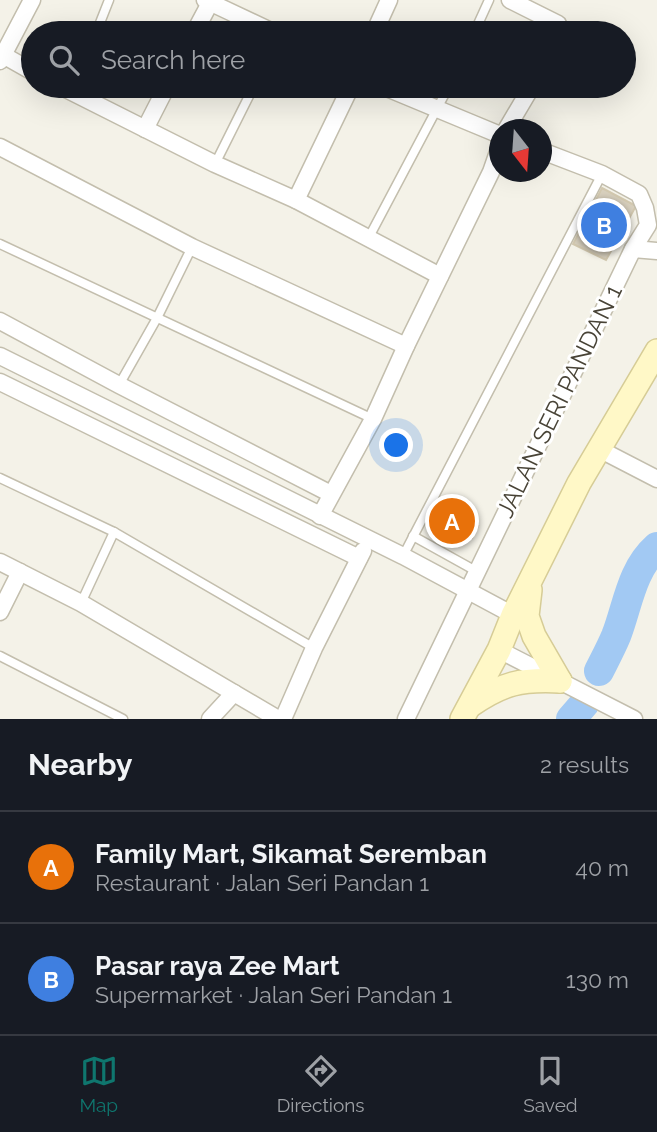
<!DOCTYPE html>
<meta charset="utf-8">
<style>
body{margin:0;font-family:Raleway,sans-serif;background:#242831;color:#f1f3f6}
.compass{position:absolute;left:489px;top:119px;width:63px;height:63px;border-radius:50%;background:#171b24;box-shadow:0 7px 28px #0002;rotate:163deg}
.you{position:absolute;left:397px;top:446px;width:24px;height:24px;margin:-18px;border:5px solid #fff;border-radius:50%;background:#1a73e8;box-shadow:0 0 0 10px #1a73e833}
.badge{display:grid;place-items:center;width:46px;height:46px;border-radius:50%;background:#0f766e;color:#fff;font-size:23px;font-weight:700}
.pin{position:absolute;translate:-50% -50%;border:4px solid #fff;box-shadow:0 2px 7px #0006}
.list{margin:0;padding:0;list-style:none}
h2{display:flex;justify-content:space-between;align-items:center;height:91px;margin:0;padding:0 28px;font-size:30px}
h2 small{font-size:23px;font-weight:400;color:#9ea1a6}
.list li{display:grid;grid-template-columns:46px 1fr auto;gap:21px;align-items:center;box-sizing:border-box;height:112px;padding:0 28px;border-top:2px solid #363941}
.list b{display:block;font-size:26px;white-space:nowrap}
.list p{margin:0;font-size:23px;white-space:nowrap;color:#9ea1a6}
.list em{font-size:23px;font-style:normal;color:#9ea1a6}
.icon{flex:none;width:38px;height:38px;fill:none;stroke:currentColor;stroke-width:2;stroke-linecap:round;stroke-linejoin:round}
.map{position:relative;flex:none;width:657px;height:719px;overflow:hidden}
.search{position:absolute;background:#171b24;box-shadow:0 7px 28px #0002;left:21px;right:21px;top:21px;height:77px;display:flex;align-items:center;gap:18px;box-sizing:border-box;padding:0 24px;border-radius:38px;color:#9ea1a6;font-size:26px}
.sheet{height:315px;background:#171b24}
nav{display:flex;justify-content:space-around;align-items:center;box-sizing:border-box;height:98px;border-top:2px solid #363941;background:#171b24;font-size:19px;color:#9ea1a6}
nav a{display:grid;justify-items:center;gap:4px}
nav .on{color:#0f766e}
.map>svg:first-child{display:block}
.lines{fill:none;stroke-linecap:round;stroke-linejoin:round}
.river{stroke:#a2c9f3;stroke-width:30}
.building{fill:#d7cfbd;stroke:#d2c8af;stroke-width:2}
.service-casing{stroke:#c3bead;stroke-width:11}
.minor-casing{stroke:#c3bead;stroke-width:19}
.secondary-casing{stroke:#d6cc96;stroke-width:26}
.service{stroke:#fff;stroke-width:8}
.minor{stroke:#fff;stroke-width:16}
.secondary{stroke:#fff8c7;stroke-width:23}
.labels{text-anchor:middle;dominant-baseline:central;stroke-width:6;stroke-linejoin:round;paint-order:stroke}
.street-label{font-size:24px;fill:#484336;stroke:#fff}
</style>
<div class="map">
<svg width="657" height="719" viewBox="0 0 657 719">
<rect width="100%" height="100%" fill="#f4f2e8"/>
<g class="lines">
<g class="river">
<path d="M599,671c6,-12 12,-23 17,-35 12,-31 15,-66 41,-89"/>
<polyline points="571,719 584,704"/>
</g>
</g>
<g class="building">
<polygon points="602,188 636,206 606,260 573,244"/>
<polygon points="431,504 478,526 472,538 425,516"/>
</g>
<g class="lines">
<g class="service-casing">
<g id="service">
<polyline points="96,33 109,0"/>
<polyline points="474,33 489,0"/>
<polyline points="215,164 254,86"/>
<polyline points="368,239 449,86"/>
<polyline points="0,244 373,419"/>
<polyline points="119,385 157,318 192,247"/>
<polyline points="0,478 114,532 314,648"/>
<polyline points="413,536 476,571"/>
<polyline points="403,556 602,174"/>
<polyline points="81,603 114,532"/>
<polyline points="0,656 123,719"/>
</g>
</g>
<g class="minor-casing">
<g id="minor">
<polyline points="205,0 275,33"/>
<polyline points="510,0 558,24 561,33"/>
<polyline points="194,33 210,3"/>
<polyline points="374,33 389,0"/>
<polyline points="3,55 33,72"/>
<polyline points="0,61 32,0"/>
<polyline points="60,86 215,164 296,200 351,86"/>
<polyline points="382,86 500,135"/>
<polyline points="145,129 167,86"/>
<polyline points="506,130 532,86"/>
<polyline points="0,147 192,247 406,346"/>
<polyline points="296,200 440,276"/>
<polyline points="633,249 657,251"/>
<polyline points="0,321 119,385 331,494"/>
<polyline points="0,356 403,556 513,615"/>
<polyline points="0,382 359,558"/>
<polyline points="599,449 657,479"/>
<polyline points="320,516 373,419 406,346 491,172 500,146"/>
<polyline points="0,562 81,603 278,719"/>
<polyline points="0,612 20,572"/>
<polyline points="499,650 634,719"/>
<polyline points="210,719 234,693"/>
<polyline points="283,719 314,648 363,551"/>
<polyline points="406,719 633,249 648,225 645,208 639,194 602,174 542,151"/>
</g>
</g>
<g class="secondary-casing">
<g id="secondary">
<polyline points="530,590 527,616 534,636 560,681"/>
<path d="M471,705c32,-22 50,-26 89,-24"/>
<polyline points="462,719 499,650 513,615 579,483 657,351"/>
</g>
</g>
<use href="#service" class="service"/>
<use href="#minor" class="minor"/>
<use href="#secondary" class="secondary"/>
</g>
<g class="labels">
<g class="street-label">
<text transform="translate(559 401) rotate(-64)">JALAN SERI PANDAN 1</text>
</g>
</g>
</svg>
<svg class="compass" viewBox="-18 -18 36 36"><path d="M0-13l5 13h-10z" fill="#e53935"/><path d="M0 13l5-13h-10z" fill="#9ea1a6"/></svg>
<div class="you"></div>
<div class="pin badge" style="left:452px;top:521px;background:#e8710a">A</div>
<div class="pin badge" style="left:604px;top:225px;background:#3f7fe0">B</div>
<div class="search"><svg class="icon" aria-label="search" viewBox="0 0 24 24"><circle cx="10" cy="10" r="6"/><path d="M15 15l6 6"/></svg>Search here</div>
</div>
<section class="sheet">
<h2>Nearby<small>2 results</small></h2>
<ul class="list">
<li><span class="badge" style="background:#e8710a">A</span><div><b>Family Mart, Sikamat Seremban</b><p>Restaurant · Jalan Seri Pandan 1</p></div><em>40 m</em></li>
<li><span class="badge" style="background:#3f7fe0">B</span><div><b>Pasar raya Zee Mart</b><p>Supermarket · Jalan Seri Pandan 1</p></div><em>130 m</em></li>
</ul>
</section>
<nav>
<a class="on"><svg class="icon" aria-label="map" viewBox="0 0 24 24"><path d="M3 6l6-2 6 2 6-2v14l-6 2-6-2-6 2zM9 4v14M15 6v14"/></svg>Map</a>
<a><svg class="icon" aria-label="directions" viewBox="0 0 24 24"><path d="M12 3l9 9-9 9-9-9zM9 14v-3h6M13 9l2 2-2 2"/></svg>Directions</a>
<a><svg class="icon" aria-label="saved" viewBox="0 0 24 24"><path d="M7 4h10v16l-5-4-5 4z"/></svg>Saved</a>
</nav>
